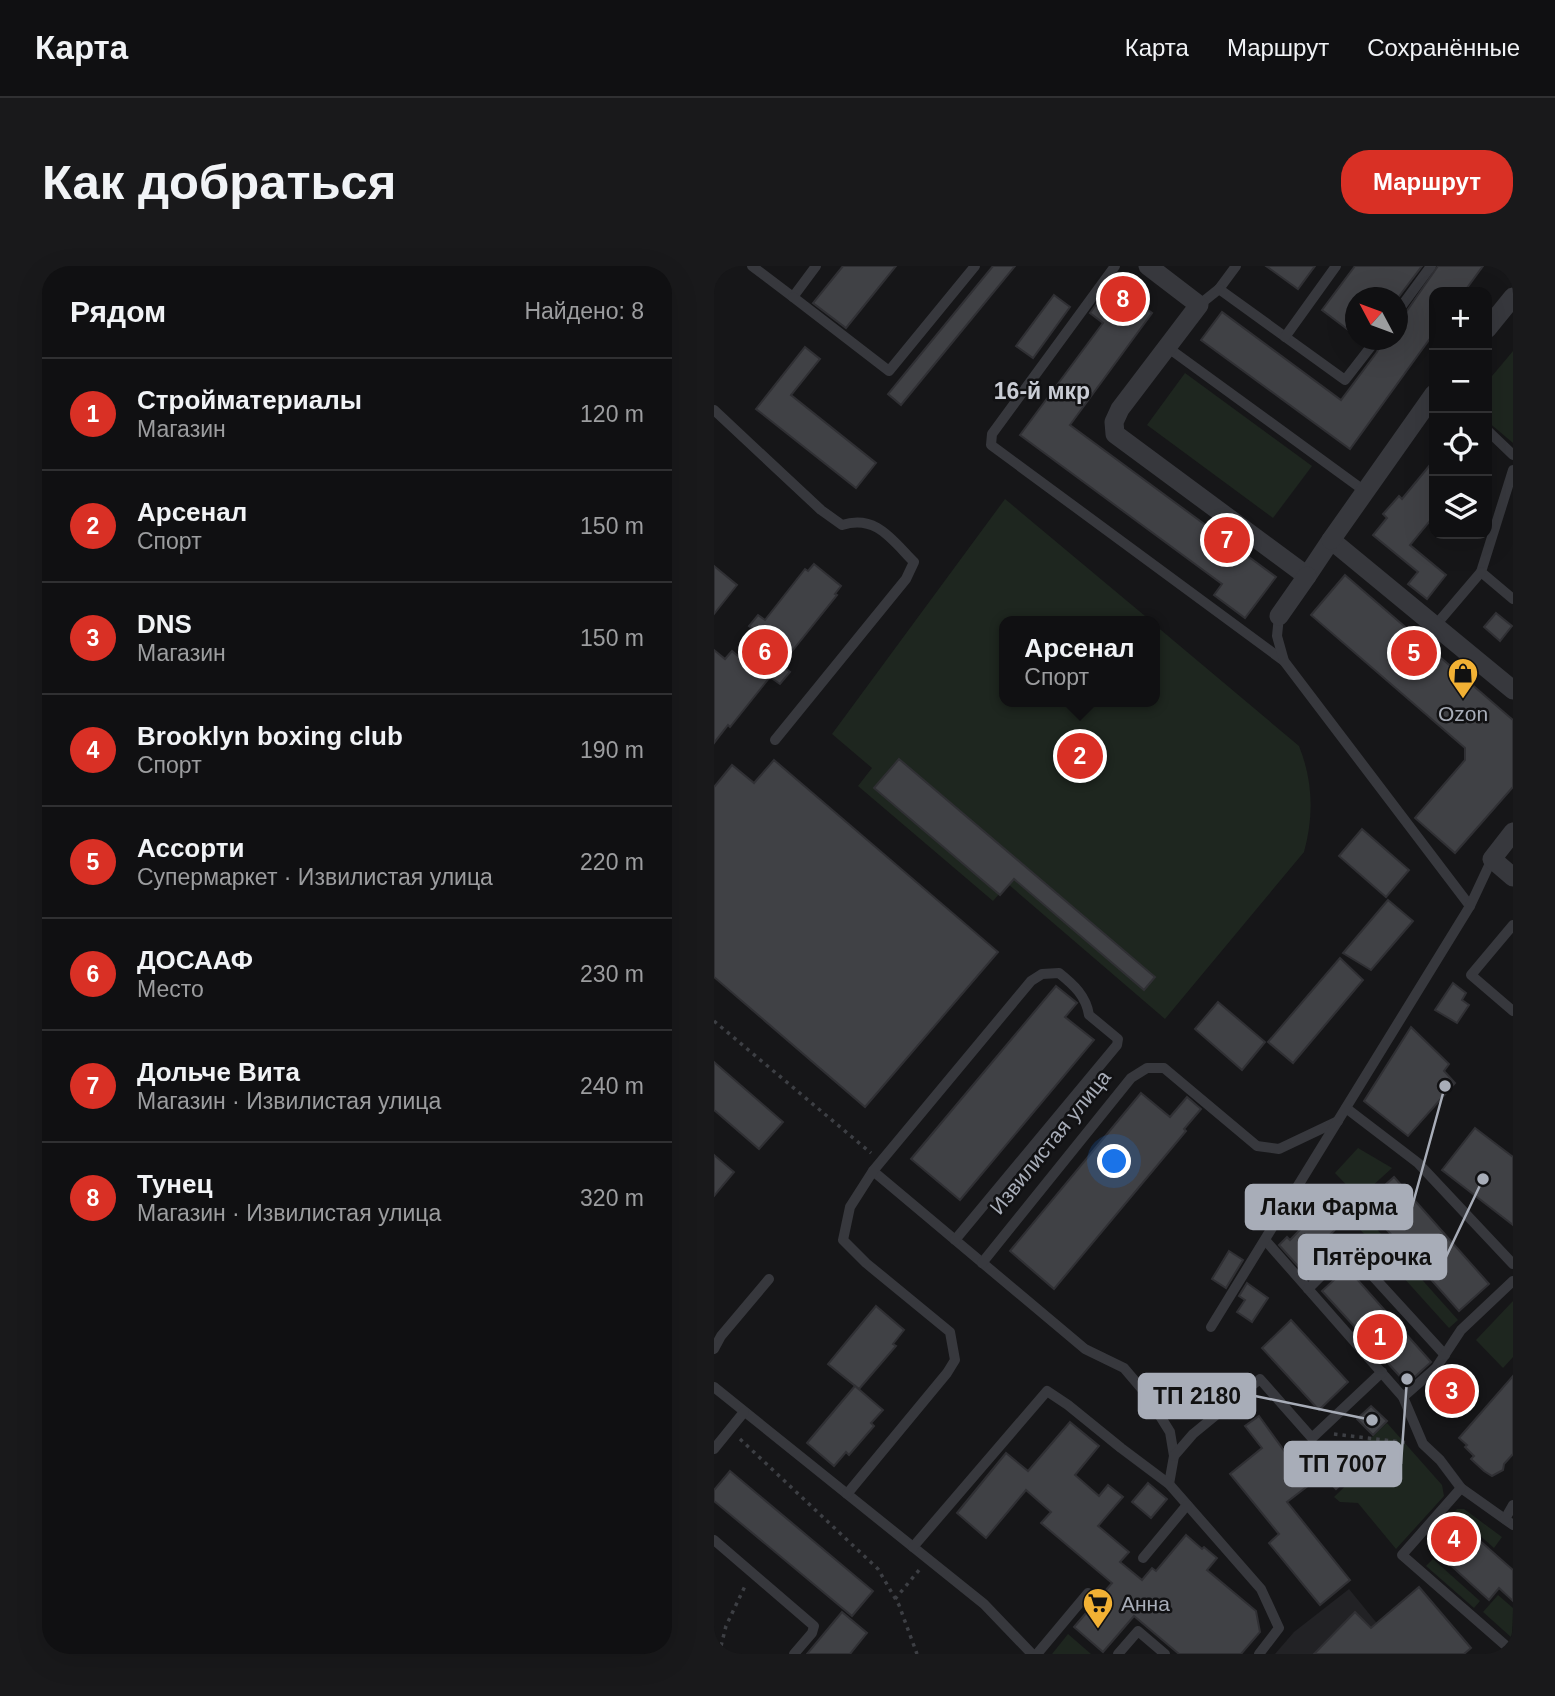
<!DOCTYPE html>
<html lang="ru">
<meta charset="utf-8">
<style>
body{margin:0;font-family:Arial,sans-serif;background:#19191b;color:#f1f3f6}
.controls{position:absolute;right:21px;top:21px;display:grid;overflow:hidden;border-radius:14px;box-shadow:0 7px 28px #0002}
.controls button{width:63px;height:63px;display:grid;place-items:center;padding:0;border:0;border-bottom:2px solid #303032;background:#101012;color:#f1f3f6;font:35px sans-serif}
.compass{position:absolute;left:631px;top:21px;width:63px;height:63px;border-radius:50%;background:#101012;box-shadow:0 7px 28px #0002;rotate:311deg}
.you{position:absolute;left:401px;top:896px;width:24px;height:24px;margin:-18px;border:5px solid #fff;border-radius:50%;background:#1a73e8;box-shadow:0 0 0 10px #1a73e833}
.badge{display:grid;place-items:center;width:46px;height:46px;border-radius:50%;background:#d93025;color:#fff;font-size:23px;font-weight:700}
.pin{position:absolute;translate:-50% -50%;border:4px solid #fff;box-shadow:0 2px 7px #0006}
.popup{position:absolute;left:285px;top:350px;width:161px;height:91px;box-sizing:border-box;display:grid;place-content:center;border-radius:14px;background:#101012;filter:drop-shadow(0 2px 5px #0005);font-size:23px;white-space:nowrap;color:#9c9d9f}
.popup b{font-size:26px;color:#f1f3f6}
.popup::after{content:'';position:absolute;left:50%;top:100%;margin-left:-14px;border:14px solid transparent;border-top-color:#101012}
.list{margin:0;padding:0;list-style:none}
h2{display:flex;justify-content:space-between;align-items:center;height:91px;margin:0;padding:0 28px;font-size:30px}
h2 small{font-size:23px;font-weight:400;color:#9c9d9f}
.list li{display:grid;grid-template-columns:46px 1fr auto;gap:21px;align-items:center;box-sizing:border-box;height:112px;padding:0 28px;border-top:2px solid #303032}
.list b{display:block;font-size:26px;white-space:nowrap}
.list p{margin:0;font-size:23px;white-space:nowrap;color:#9c9d9f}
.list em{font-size:23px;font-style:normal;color:#9c9d9f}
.icon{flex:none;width:38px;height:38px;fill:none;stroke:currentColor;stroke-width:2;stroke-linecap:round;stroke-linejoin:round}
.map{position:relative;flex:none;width:799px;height:1388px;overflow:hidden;border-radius:28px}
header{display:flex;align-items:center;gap:42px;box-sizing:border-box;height:98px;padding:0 35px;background:#101012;border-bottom:2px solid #303032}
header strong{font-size:33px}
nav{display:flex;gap:38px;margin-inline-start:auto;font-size:24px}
.intro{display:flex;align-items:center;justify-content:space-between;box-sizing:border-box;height:168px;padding:0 42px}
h1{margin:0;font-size:49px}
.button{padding:18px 32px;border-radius:28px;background:#d93025;color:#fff;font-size:24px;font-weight:700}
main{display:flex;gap:42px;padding:0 42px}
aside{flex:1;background:#101012;border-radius:28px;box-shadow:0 7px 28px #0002}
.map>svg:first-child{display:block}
.built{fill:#222225}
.green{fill:#1e261f}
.building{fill:#404145;stroke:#303034;stroke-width:2}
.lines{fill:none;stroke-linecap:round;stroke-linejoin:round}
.path{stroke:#3d3f44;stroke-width:3.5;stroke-dasharray:3.5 5;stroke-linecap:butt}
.lane{stroke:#37383d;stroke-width:10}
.street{stroke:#37383d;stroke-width:19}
.labels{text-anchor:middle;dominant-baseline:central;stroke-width:5;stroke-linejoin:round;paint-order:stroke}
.poi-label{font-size:21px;fill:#a8adb8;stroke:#111113}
.street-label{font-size:21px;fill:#a8adb8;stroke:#111113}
.neighbourhood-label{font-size:23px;font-weight:bold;fill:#c9ccd4;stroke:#111113}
.leader{fill:none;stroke:#a8adb8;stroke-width:2.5}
.callout-dot{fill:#a8adb8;stroke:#111113;stroke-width:2.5}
.callout{fill:#a8adb8;stroke:#a8adb8;stroke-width:2.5}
.callout-label{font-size:23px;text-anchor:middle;font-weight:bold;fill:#111}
</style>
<header>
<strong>Карта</strong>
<nav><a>Карта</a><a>Маршрут</a><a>Сохранённые</a></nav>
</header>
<div class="intro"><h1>Как добраться</h1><a class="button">Маршрут</a></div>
<main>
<aside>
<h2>Рядом<small>Найдено: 8</small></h2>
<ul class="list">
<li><span class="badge">1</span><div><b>Стройматериалы</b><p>Магазин</p></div><em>120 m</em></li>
<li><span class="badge">2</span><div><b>Арсенал</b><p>Спорт</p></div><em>150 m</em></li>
<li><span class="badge">3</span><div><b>DNS</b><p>Магазин</p></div><em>150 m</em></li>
<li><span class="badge">4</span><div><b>Brooklyn boxing club</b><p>Спорт</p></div><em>190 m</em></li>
<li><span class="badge">5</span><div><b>Ассорти</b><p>Супермаркет · Извилистая улица</p></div><em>220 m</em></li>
<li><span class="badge">6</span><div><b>ДОСААФ</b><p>Место</p></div><em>230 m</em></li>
<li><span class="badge">7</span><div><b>Дольче Вита</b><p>Магазин · Извилистая улица</p></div><em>240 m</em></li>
<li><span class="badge">8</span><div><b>Тунец</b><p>Магазин · Извилистая улица</p></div><em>320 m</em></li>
</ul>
</aside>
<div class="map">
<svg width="799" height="1388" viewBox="0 0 799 1388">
<rect width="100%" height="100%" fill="#161618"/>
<polygon class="built" points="635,1323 688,1388 561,1388 580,1366"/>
<g class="green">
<polygon points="799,85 799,177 773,155 773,116"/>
<polygon points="471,107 598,200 559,252 433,159"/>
<path d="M291,233l146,122h-146v81h150v-77l144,121c14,35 15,70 5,106l-139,167 -157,-135 -15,17 -135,-115 14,-18 -40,-34z"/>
<polygon points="644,882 678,902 645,932 621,907"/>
<polygon points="643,941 744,1054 735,1062 633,949"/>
<polygon points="799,1035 799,1091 789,1102 762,1074"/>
<polygon points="673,1157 728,1219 730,1230 682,1283 644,1237 626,1236 620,1231 654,1198 642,1186"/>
<polygon points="743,1243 750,1243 788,1271 780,1282 747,1253 720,1284 713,1277"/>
<polygon points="719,1293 766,1335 760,1342 712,1300"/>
<polygon points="784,1329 799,1342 798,1372 769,1346"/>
<polygon points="354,1368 377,1388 338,1388"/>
</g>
<g class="building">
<polygon points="129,0 182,0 132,62 99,37"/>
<polygon points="279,0 301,0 187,139 174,128"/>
<polygon points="552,0 601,0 584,23"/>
<polygon points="641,0 708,0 683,33 641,32 641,69 608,44"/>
<polygon points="724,0 769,0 750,26 720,26 720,67 636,183 487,74 508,46 627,134 663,86 669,74 683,74 683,52 690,49"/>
<polygon points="398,17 438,47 356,159 562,311 531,352 500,329 508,318 306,169 389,57 376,47"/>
<polygon points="340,29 356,41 319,92 302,80"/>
<polygon points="91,81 106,93 77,129 162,197 142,222 42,143"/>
<polygon points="720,194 720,250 696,279 732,309 713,333 694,318 704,306 659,269 673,252 669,248 685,230 688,233"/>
<polygon points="100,298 127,320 121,328 123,329 67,399 76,406 66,418 56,411 16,461 14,459 0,477 0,384 11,393 18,385 24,390 44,367 35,360 44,349 51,354 91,303 94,305"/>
<polygon points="0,300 23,319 0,348"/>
<polygon points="631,309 799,454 799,521 741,587 701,552 751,494 751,482 597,349"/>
<polygon points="782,347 798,360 786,375 770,361"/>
<polygon points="185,493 441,711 430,724 300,613 286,629 160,522"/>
<polygon points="60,494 284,686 151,841 0,711 0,521 18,499 40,517"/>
<polygon points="648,563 695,604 672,631 625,590"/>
<polygon points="674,634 699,655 657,704 629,687"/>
<polygon points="626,692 649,714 579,797 554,776"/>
<polygon points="739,717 752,727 748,734 755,739 743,757 721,744"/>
<polygon points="342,720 363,737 351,751 380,774 246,934 197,893"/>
<polygon points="504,736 551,776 528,804 481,763"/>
<polygon points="697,761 735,798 730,805 741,817 694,870 650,835"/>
<polygon points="0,796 69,856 45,883 0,844"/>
<polygon points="427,827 456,851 473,831 487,843 470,863 472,865 340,1023 296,985"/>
<polygon points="761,862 799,891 799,959 728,904"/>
<polygon points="0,889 20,906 0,930"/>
<polygon points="680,911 775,1018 745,1045 650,938"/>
<polygon points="613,936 631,953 594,992 600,998 591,1008 565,979 573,971 576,974"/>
<polygon points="515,985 529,994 512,1022 498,1013"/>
<polygon points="633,1002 717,1096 693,1118 608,1025"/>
<polygon points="533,1017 554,1032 538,1056 523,1046 531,1034 525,1030"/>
<polygon points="162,1040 190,1064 179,1078 182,1080 145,1123 114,1098"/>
<polygon points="577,1054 634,1116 605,1144 548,1082"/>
<polygon points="799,1110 799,1188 790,1198 789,1204 778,1210 770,1205 757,1193 760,1190 751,1181 753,1179 745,1172"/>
<polygon points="141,1120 169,1144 157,1157 160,1160 135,1189 132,1186 120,1200 93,1177"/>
<polygon points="657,1140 673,1155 659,1169 643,1153"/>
<polygon points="545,1150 595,1219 573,1236 636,1314 606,1339 555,1277 565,1268 516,1208 548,1182 531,1160"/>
<polygon points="356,1156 385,1180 361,1209 385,1230 394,1219 409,1231 384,1260 415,1286 406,1296 428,1314 438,1302 442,1305 472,1269 488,1283 490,1281 503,1292 493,1304 542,1345 546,1366 527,1388 465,1388 420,1350 389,1386 360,1361 398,1317 327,1257 337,1246 312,1224 272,1272 243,1247 292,1187 314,1205"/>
<polygon points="636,1184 649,1198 622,1223 609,1209"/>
<polygon points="16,1205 159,1325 138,1350 0,1235 0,1224"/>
<polygon points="434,1217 453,1233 437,1252 418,1236"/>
<polygon points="747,1258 799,1304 799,1335 785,1322 775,1334 722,1286"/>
<polygon points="705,1321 757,1382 750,1388 600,1388 641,1346 657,1362"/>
<polygon points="128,1346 153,1367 136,1388 93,1388"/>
</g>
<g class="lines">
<g class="path">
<polyline points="0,755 157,887"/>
<polyline points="620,1168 696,1177"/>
<polyline points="26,1173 164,1303 185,1339 203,1388"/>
<polyline points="181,1333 206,1303"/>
<polyline points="5,1388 12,1360 32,1318"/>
</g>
<g class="lane">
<polyline points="38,0 79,31 102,0"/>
<polyline points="401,0 278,168 277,179 570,395"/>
<polyline points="505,23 522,0"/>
<polyline points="79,31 175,105 261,0"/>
<polyline points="485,39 505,23 631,114 662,74"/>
<polyline points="684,45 717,0"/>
<polyline points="571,71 622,0"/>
<polyline points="453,81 652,226"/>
<path d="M0,144l107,100 21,15c34,-11 50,15 72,37l-8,17 -131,161"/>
<polyline points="773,164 799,189"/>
<polyline points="799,204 767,306 799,333"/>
<polyline points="565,350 563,370 570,395 756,640"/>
<polyline points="721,360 767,306"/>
<polyline points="799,659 757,709 799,745"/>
<polyline points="632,842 704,897 799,998"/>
<polyline points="159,905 371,1083 410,1102 433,1129 456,1166 460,1190 455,1218"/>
<polyline points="552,975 689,1131 709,1178 726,1194 747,1222 799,1259"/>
<polyline points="268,997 417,812 433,802 450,802 543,880 565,883 624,855"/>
<polyline points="594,1023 634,983 731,1089"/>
<polyline points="497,1061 756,640 778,593"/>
<polyline points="0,1083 7,1070 55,1013"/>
<polyline points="0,1121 270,1338 318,1388"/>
<polyline points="689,1131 722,1102 747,1064 799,1015"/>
<polyline points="0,1183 30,1146"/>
<polyline points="460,1190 479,1168 546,1113 598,1172 668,1106"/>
<polyline points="747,1222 688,1289 799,1386"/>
<path d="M133,1228l100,-121 8,-13 -5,-28 -84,-69 -23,-23 7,-33 23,-36 158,-190 11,-7 17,-1c15,12 27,23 30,42l29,24 -1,6 -162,195"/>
<polyline points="791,1253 799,1239"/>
<polyline points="0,1274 100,1360 98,1367 80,1388"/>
<polyline points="199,1281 333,1125 354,1139 407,1182 455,1218 547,1323 565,1362 545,1388"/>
<polyline points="429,1292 473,1239"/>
<polyline points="323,1388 374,1327"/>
<polyline points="404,1388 424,1365 451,1388"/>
</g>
<g class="street">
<polyline points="434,0 485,39 406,143 400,156 401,168 593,310 617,274 799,424"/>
<polyline points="773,63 799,31"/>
<polyline points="617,274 720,128"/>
<polyline points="565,350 593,310"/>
<polyline points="799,566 778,593 799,611"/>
</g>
</g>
<defs>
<g id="shop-pin" transform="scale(1.575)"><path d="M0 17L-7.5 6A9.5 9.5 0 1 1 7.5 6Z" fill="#f2b134" stroke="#111113"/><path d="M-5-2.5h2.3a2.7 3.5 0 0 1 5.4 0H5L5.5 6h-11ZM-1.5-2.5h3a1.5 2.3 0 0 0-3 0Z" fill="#111"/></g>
<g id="supermarket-pin" transform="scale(1.575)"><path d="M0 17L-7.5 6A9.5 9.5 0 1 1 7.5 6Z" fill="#f2b134" stroke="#111113"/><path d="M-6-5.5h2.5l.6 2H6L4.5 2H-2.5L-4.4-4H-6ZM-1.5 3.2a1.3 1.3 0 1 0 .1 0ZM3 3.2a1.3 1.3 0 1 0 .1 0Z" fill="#111"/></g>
</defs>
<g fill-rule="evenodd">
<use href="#shop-pin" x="749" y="407"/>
<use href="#supermarket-pin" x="384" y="1337"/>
</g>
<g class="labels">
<g class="poi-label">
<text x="749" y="447">Ozon</text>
<text x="407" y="1337" text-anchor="start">Анна</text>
</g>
<g class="street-label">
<text transform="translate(336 876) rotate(-51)">Извилистая улица</text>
</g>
<g class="neighbourhood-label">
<text x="328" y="125">16-й мкр</text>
</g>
</g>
<path class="leader" d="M731 820L698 941M769 913L732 991M658 1154L541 1130M693 1113L687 1198"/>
<g class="callout-dot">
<circle cx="731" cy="820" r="7"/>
<circle cx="769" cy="913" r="7"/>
<circle cx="658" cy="1154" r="7"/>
<circle cx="693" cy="1113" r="7"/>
</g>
<g class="callout">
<rect x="532" y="919" width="166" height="44" rx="7"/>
<rect x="585" y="969" width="147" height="44" rx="7"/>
<rect x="425" y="1108" width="116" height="44" rx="7"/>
<rect x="571" y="1176" width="116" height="44" rx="7"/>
</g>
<g class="callout-label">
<text x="615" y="949">Лаки Фарма</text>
<text x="658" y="999">Пятёрочка</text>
<text x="483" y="1138">ТП 2180</text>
<text x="629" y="1206">ТП 7007</text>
</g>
</svg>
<div class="controls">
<button>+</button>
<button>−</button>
<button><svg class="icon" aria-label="locate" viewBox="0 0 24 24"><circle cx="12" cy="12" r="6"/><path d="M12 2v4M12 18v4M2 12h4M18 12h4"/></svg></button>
<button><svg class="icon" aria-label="layers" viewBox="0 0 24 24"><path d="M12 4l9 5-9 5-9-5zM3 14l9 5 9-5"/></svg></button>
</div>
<svg class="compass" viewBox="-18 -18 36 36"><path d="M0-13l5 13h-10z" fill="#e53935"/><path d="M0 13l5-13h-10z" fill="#9c9d9f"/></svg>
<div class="you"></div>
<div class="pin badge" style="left:666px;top:1071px">1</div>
<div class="pin badge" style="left:366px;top:490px">2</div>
<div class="popup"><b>Арсенал</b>Спорт</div>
<div class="pin badge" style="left:738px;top:1125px">3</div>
<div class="pin badge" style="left:740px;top:1273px">4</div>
<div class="pin badge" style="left:700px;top:387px">5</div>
<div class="pin badge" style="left:51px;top:386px">6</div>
<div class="pin badge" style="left:513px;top:274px">7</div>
<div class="pin badge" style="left:409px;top:33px">8</div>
</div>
</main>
